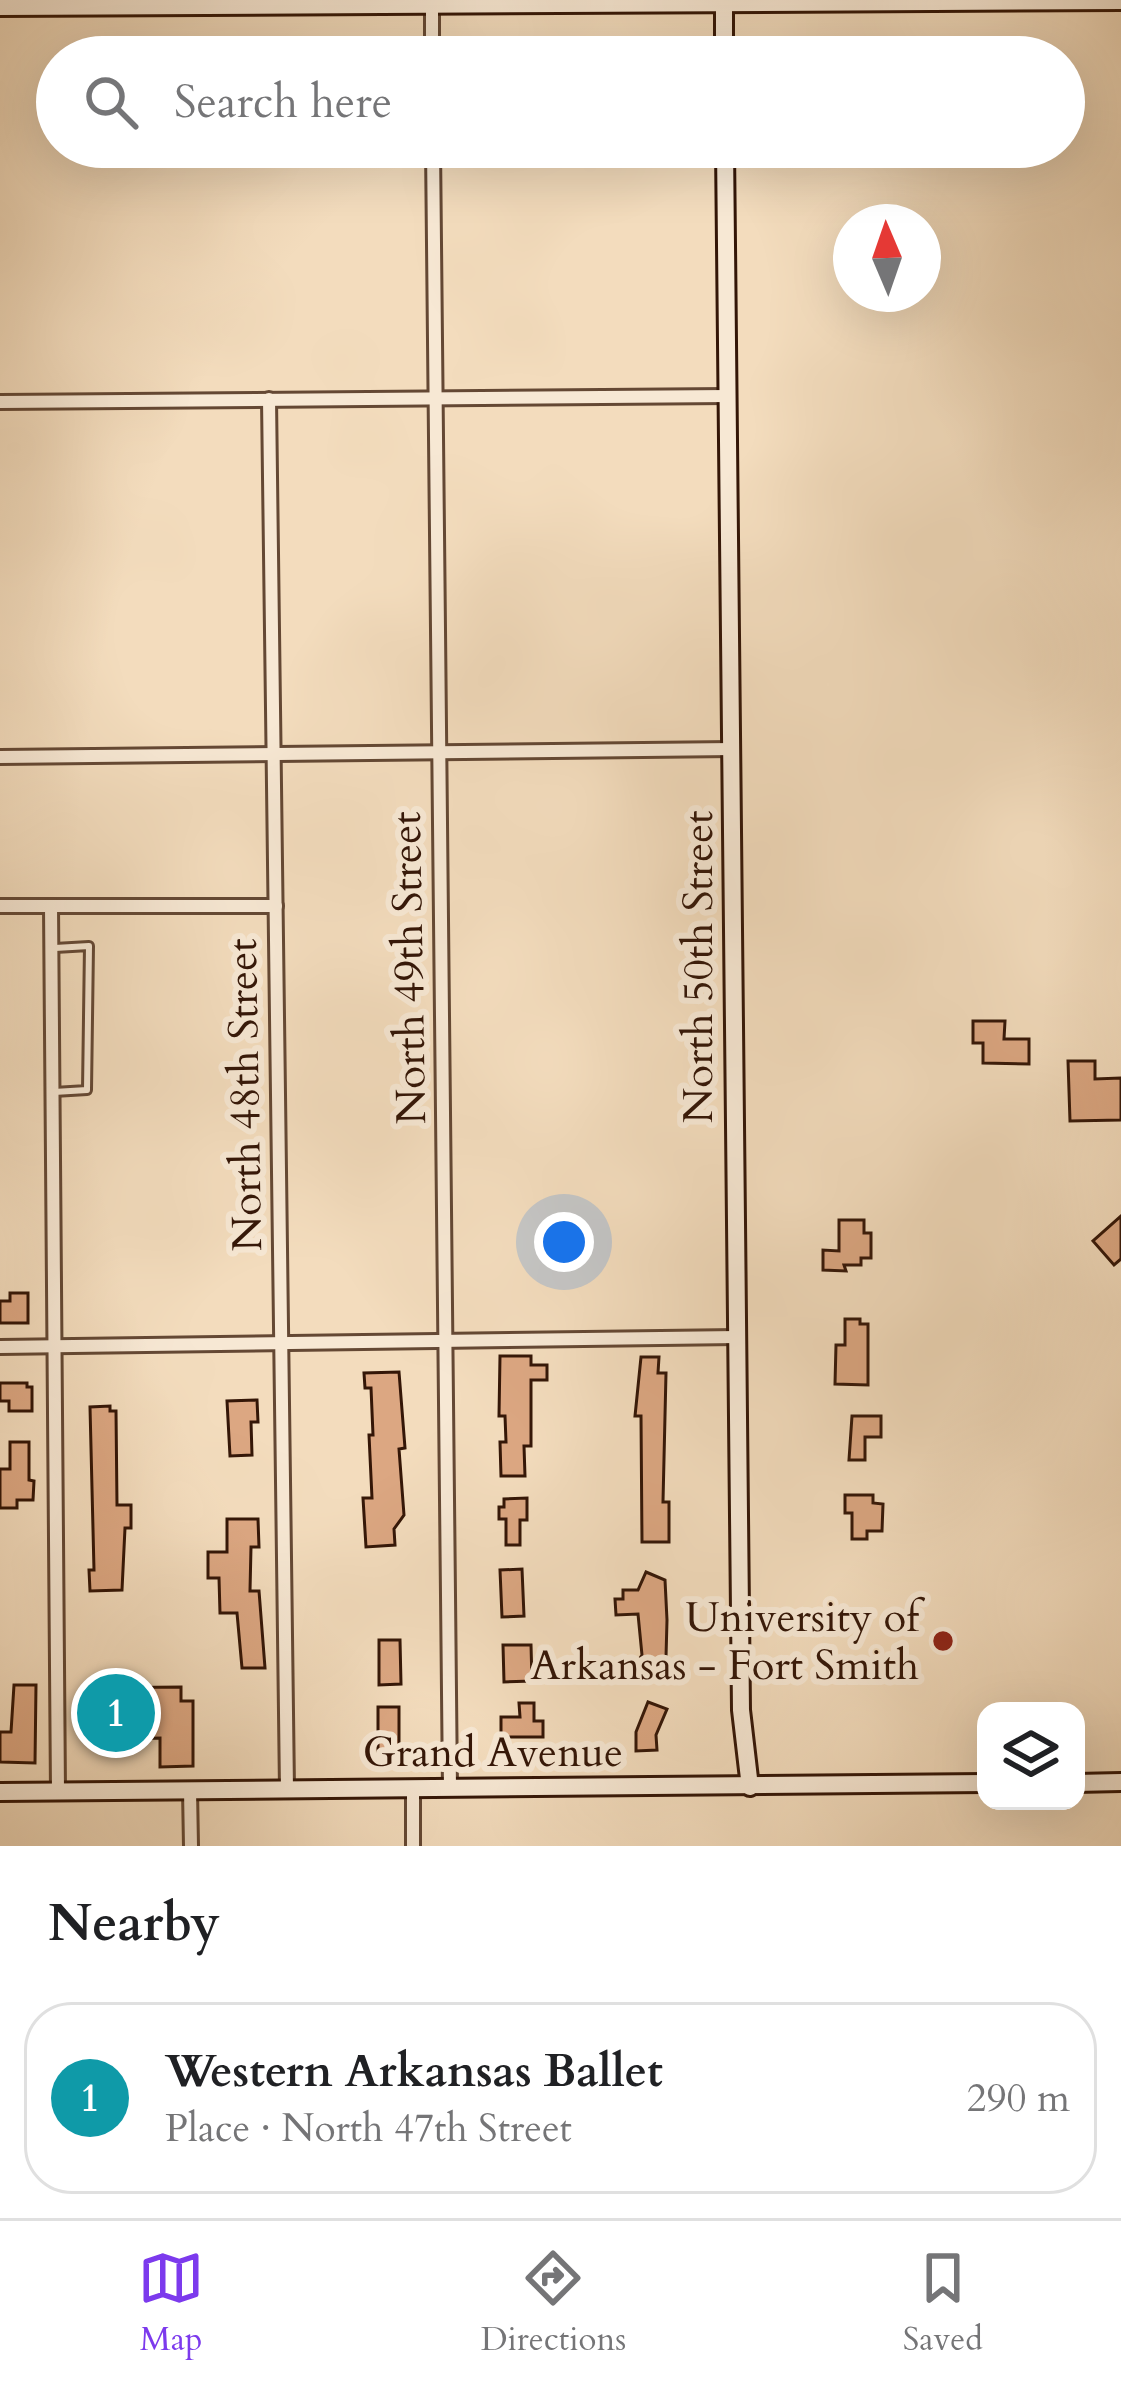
<!DOCTYPE html>
<meta charset="utf-8">
<style>
body{margin:0;font-family:Cardo,serif;background:#f2f2f2;color:#202124}
.controls{position:absolute;right:36px;bottom:36px;display:grid;overflow:hidden;border-radius:24px;box-shadow:0 12px 48px #0002}
.controls button{width:108px;height:108px;display:grid;place-items:center;padding:0;border:0;border-bottom:3px solid #e0e0e0;background:#fff;color:#202124;font:60px sans-serif}
.compass{position:absolute;left:833px;top:204px;width:108px;height:108px;border-radius:50%;background:#fff;box-shadow:0 12px 48px #0002;rotate:358deg}
.you{position:absolute;left:564px;top:1242px;width:42px;height:42px;margin:-30px;border:9px solid #fff;border-radius:50%;background:#1a73e8;box-shadow:0 0 0 18px #1a73e833}
.badge{display:grid;place-items:center;width:78px;height:78px;border-radius:50%;background:#7c3aed;color:#fff;font-size:39px;font-weight:700}
.pin{position:absolute;translate:-50% -50%;border:6px solid #fff;box-shadow:0 3px 12px #0006}
.list{margin:0;padding:0;list-style:none}
h2{display:flex;justify-content:space-between;align-items:center;height:156px;margin:0;padding:0 48px;font-size:51px}
h2 small{font-size:39px;font-weight:400;color:#757577}
.list li{display:grid;grid-template-columns:78px 1fr auto;gap:36px;align-items:center;box-sizing:border-box;height:192px;margin:0 24px 24px;padding:0 24px;border:3px solid #e0e0e0;border-radius:48px}
.list b{display:block;font-size:45px;white-space:nowrap}
.list p{margin:0;font-size:39px;white-space:nowrap;color:#757577}
.list em{font-size:39px;font-style:normal;color:#757577}
.icon{flex:none;width:66px;height:66px;fill:none;stroke:currentColor;stroke-width:2;stroke-linecap:round;stroke-linejoin:round}
.map{position:relative;flex:none;width:1121px;height:1846px;overflow:hidden}
.search{position:absolute;background:#fff;box-shadow:0 12px 48px #0002;left:36px;right:36px;top:36px;height:132px;display:flex;align-items:center;gap:30px;box-sizing:border-box;padding:0 42px;border-radius:66px;color:#757577;font-size:45px}
.sheet{height:372px;background:#fff}
nav{display:flex;justify-content:space-around;align-items:center;box-sizing:border-box;height:168px;border-top:3px solid #e0e0e0;background:#fff;font-size:33px;color:#757577}
nav a{display:grid;justify-items:center;gap:6px}
nav .on{color:#7c3aed}
.map>svg:first-child{display:block}
.building{fill:#dca782;stroke:#341607;stroke-width:3}
.lines{fill:none;stroke-linecap:round;stroke-linejoin:round}
.lane-casing{stroke:#644834;stroke-width:12}
.street-casing{stroke:#644834;stroke-width:18}
.secondary-casing{stroke:#341607;stroke-width:22}
.lane{stroke:#f7e8d4;stroke-width:6}
.street{stroke:#f7e8d4;stroke-width:12}
.secondary{stroke:#f7e8d4;stroke-width:16}
.poi-dot{fill:#8f2418;stroke:#f7e8d4;stroke-width:4.5}
.labels{text-anchor:middle;dominant-baseline:central;stroke-width:12;stroke-linejoin:round;paint-order:stroke}
.street-label{font-size:42px;fill:#341607;stroke:#f7e8d4}
.poi-label{font-size:42px;fill:#341607;stroke:#f7e8d4;text-anchor:end}
</style>
<div class="map">
<svg width="1121" height="1846" viewBox="0 0 1121 1846">
<rect width="100%" height="100%" fill="#f3dcbd"/>
<filter id="stains"><feTurbulence type="fractalNoise" baseFrequency=".00167" numOctaves="4"/><feColorMatrix values="0 0 0 0 .2 0 0 0 0 .09 0 0 0 0 .02 0 0 0 .5 -.17"/></filter>
<radialGradient id="worn" r=".72"><stop offset=".6" stop-color="#630" stop-opacity="0"/><stop offset="1" stop-color="#630" stop-opacity=".3"/></radialGradient>
<g class="building">
<polygon points="973,1021 1005,1021 1004,1039 1029,1039 1029,1064 983,1063 983,1043 973,1043"/>
<polygon points="1068,1061 1095,1061 1095,1079 1121,1078 1121,1120 1070,1121"/>
<polygon points="1121,1216 1121,1259 1114,1265 1093,1241"/>
<polygon points="839,1220 864,1220 864,1233 871,1233 871,1258 861,1258 861,1265 844,1265 846,1271 823,1270 823,1250 839,1251"/>
<polygon points="10,1293 28,1293 28,1323 0,1323 0,1301 10,1301"/>
<polygon points="845,1319 860,1319 860,1324 868,1324 868,1385 835,1384 836,1345 845,1345"/>
<polygon points="500,1356 531,1356 531,1365 547,1365 547,1380 531,1380 531,1446 524,1446 525,1476 501,1476 500,1442 506,1442 505,1416 499,1416"/>
<polygon points="641,1357 659,1357 658,1373 666,1373 663,1502 669,1502 669,1542 642,1542 641,1416 635,1416"/>
<polygon points="399,1372 405,1448 399,1449 404,1515 394,1529 395,1545 366,1547 363,1498 372,1498 369,1435 373,1435 371,1388 365,1388 364,1373"/>
<polygon points="0,1383 27,1383 27,1387 32,1387 32,1411 9,1411 9,1401 0,1401"/>
<polygon points="257,1400 258,1422 251,1422 252,1455 230,1456 227,1401"/>
<polygon points="110,1406 110,1411 116,1411 117,1505 131,1505 131,1528 125,1528 122,1590 90,1591 89,1570 94,1570 90,1407"/>
<polygon points="852,1416 881,1416 881,1437 865,1437 865,1460 849,1460"/>
<polygon points="10,1442 29,1442 29,1480 34,1481 33,1500 17,1500 17,1508 0,1508 0,1469 10,1469"/>
<polygon points="845,1495 873,1495 873,1503 883,1504 882,1531 867,1531 867,1539 852,1539 852,1513 845,1513"/>
<polygon points="527,1498 527,1520 520,1520 520,1545 506,1545 506,1519 499,1519 499,1507 504,1507 504,1499"/>
<polygon points="227,1519 258,1519 259,1547 251,1547 250,1591 259,1591 265,1668 242,1668 237,1613 220,1613 219,1578 208,1578 208,1552 227,1552"/>
<polygon points="522,1569 524,1616 502,1617 500,1570"/>
<polygon points="646,1572 665,1580 667,1620 666,1657 650,1679 633,1668 642,1655 638,1614 616,1615 615,1599 623,1599 623,1590 638,1590"/>
<polygon points="379,1640 400,1640 401,1684 379,1685"/>
<polygon points="503,1645 531,1645 532,1681 504,1682"/>
<polygon points="14,1685 36,1685 35,1763 0,1762 0,1732 11,1732"/>
<polygon points="181,1687 181,1701 193,1701 193,1766 160,1767 160,1738 84,1740 82,1688"/>
<polygon points="648,1702 667,1709 656,1735 657,1750 636,1751 636,1732"/>
<polygon points="519,1703 534,1703 534,1721 543,1721 543,1737 501,1737 501,1717 520,1717"/>
<polygon points="378,1707 399,1707 399,1754 393,1754 393,1758 380,1758 378,1752"/>
</g>
<g class="lines">
<g class="lane-casing">
<polyline id="lane" points="54,1092 87,1090 89,946 55,948"/>
</g>
<g class="street-casing">
<g id="street">
<polyline points="432,5 432,57"/>
<polyline points="433,147 450,1788"/>
<polyline points="269,399 287,1790"/>
<polyline points="0,402 729,396"/>
<polyline points="0,757 733,749"/>
<polyline points="0,906 276,906"/>
<polyline points="51,906 58,1792"/>
<polyline points="0,1347 737,1337"/>
<polyline points="413,1789 413,1846"/>
<polyline points="190,1790 191,1846"/>
</g>
</g>
<g class="secondary-casing">
<g id="secondary">
<polyline points="724,0 724,57"/>
<polyline points="0,7 1121,1"/>
<polyline points="725,147 741,1710 750,1787"/>
<polyline points="1076,1783 1121,1782"/>
<polyline points="0,1792 986,1783"/>
</g>
</g>
<use href="#lane" class="lane"/>
<use href="#street" class="street"/>
<use href="#secondary" class="secondary"/>
</g>
<circle class="poi-dot" cx="943" cy="1641" r="12"/>
<g class="labels">
<g class="street-label">
<text transform="translate(698 967) rotate(-90)">North 50th Street</text>
<text transform="translate(409 968) rotate(-91)">North 49th Street</text>
<text transform="translate(245 1095) rotate(-91)">North 48th Street</text>
<text x="493" y="1752">Grand Avenue</text>
</g>
<g class="poi-label">
<text x="919" y="1617">University of<tspan x="919" dy="48">Arkansas - Fort Smith</tspan></text>
</g>
</g>
<rect width="100%" height="100%" filter="url(#stains)"/>
<rect width="100%" height="100%" fill="url(#worn)"/>
</svg>
<div class="controls">
<button><svg class="icon" aria-label="layers" viewBox="0 0 24 24"><path d="M12 4l9 5-9 5-9-5zM3 14l9 5 9-5"/></svg></button>
</div>
<svg class="compass" viewBox="-18 -18 36 36"><path d="M0-13l5 13h-10z" fill="#e53935"/><path d="M0 13l5-13h-10z" fill="#757577"/></svg>
<div class="you"></div>
<div class="pin badge" style="left:116px;top:1713px;background:#0f9aa8">1</div>
<div class="search"><svg class="icon" aria-label="search" viewBox="0 0 24 24"><circle cx="10" cy="10" r="6"/><path d="M15 15l6 6"/></svg>Search here</div>
</div>
<section class="sheet">
<h2>Nearby<small></small></h2>
<ul class="list">
<li><span class="badge" style="background:#0f9aa8">1</span><div><b>Western Arkansas Ballet</b><p>Place · North 47th Street</p></div><em>290 m</em></li>
</ul>
</section>
<nav>
<a class="on"><svg class="icon" aria-label="map" viewBox="0 0 24 24"><path d="M3 6l6-2 6 2 6-2v14l-6 2-6-2-6 2zM9 4v14M15 6v14"/></svg>Map</a>
<a><svg class="icon" aria-label="directions" viewBox="0 0 24 24"><path d="M12 3l9 9-9 9-9-9zM9 14v-3h6M13 9l2 2-2 2"/></svg>Directions</a>
<a><svg class="icon" aria-label="saved" viewBox="0 0 24 24"><path d="M7 4h10v16l-5-4-5 4z"/></svg>Saved</a>
</nav>
